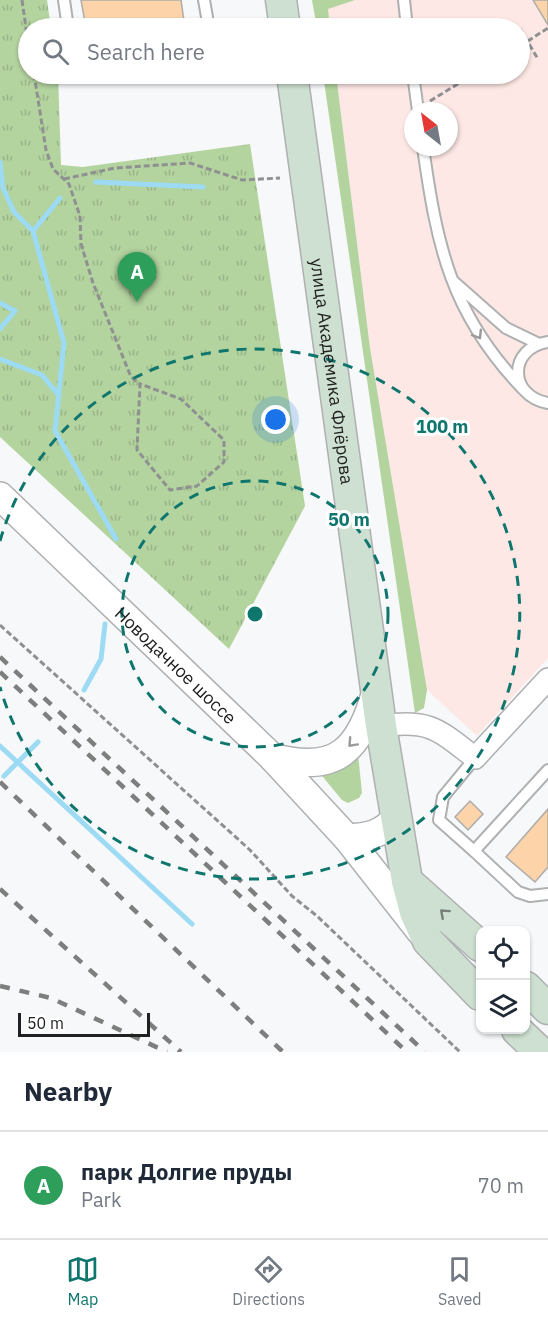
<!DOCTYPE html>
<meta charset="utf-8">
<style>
body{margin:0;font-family:"IBM Plex Sans",sans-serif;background:#f6f6f7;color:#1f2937}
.controls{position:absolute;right:18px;bottom:18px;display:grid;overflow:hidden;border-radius:12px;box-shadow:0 2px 4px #0004}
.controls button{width:54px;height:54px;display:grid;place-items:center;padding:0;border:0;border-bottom:2px solid #e0e1e3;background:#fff;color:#1f2937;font:30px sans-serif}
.compass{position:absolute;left:404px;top:102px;width:54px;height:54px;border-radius:50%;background:#fff;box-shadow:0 2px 4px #0004;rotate:329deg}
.scale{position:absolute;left:18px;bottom:15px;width:132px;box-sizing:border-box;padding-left:6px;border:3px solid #202121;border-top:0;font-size:16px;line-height:21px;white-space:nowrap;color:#202121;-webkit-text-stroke:4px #fff;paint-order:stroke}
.you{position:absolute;left:276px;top:420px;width:21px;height:21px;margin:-15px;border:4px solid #fff;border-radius:50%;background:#1a73e8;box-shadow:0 0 0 9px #1a73e833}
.badge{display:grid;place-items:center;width:39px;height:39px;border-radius:50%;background:#0f766e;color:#fff;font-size:20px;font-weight:700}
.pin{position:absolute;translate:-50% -50px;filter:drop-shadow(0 2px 3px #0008)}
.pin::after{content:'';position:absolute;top:32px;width:21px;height:18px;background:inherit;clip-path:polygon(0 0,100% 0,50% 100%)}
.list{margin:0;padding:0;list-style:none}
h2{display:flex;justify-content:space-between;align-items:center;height:78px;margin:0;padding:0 24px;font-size:26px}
h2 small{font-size:20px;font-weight:400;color:#747a83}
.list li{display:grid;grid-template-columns:39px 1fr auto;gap:18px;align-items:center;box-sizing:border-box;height:108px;padding:0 24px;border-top:2px solid #e0e1e3}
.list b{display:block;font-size:22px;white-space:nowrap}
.list p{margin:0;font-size:20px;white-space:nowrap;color:#747a83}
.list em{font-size:20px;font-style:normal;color:#747a83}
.icon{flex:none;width:33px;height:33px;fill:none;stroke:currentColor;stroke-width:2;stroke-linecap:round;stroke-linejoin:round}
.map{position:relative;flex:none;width:548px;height:1052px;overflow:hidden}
.search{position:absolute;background:#fff;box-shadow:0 2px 4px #0004;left:18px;right:18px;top:18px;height:66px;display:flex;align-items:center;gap:15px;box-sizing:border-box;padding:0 21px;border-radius:33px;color:#747a83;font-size:22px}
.sheet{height:186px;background:#fff}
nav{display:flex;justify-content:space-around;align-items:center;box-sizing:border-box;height:84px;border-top:2px solid #e0e1e3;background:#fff;font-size:16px;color:#747a83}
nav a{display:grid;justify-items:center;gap:3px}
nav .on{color:#0f766e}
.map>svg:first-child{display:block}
.commercial{fill:#fee8e5;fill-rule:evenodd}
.green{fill:#b3d39f}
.park{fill:url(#park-tufts)}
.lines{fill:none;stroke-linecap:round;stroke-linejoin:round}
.stream{stroke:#9ddbf4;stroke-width:5}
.building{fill:#fdd4aa;stroke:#aeacab;stroke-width:1.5}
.service-casing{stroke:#afb0b1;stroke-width:14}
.minor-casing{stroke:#afb0b1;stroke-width:24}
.tertiary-casing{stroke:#afb0b1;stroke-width:30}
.secondary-casing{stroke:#afb0b1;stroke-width:33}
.path{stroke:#8f9091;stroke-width:3;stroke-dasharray:6 3;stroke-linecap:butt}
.service{stroke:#fff;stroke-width:10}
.minor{stroke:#fff;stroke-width:21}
.tertiary{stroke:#fff;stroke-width:27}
.secondary{stroke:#cee0d1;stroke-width:30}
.rail{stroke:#7d7e7e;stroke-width:4.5;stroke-dasharray:10 10;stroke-linecap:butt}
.oneway{stroke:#9b9b9b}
.oneway2{stroke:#778079}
.ring{fill:none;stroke:#0f766e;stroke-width:3;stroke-dasharray:10 8}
.labels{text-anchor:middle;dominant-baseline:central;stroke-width:6;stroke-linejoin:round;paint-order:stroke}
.street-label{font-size:18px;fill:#202121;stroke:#fff}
.centre{fill:#0f766e;stroke:#fff;stroke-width:3}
.ring-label{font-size:18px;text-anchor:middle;font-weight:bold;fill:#0f766e;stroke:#fff;stroke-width:6;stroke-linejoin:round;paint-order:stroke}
</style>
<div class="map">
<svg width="548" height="1052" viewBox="0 0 548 1052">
<defs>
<pattern id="park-tufts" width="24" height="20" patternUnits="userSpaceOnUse" patternTransform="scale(1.5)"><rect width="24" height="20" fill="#b3d39f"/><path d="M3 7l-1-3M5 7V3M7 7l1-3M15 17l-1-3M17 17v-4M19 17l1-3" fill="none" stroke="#9ab589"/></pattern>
</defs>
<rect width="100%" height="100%" fill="#f7f8f9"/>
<path class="commercial" d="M326,0h222v658l-71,78 -50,-46 -57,-342 -34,-274h184v-46h-190zM413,111h36v36h-36z"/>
<g class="green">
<polygon points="312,0 355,0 328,9 330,28 317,28"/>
<polygon points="323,74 336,74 370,348 427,690 424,708 415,713"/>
<polygon points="358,754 362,793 359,798 348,803 342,800 318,771"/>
</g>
<polygon class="park" points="0,0 47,0 51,28 28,28 28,74 58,74 61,165 83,167 250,144 305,506 229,649 0,437"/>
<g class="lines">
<g class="stream">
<polyline points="0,162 3,188 14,212 33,231 64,343 55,431 116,539"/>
<polyline points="96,182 203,187"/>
<polyline points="33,231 60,198"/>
<polyline points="0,303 15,311 0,329"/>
<polyline points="0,359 42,375 59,396"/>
<polyline points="84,690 101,659 105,624"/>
<polyline points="0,746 192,924"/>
<polyline points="4,776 38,742"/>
</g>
</g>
<g class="building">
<polygon points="81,0 181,0 185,28 86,28"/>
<polygon points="533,0 548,0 548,25"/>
<polygon points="470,801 483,814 468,830 455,817"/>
<polygon points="548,809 548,867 535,882 506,857"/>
</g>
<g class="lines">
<g class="service-casing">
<g id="service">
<polyline points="64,0 68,28"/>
<polyline points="204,0 207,17"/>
<polyline points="404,0 407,28"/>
<polyline points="413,74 418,111"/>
<path d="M423,147c14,100 28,167 100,242"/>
<polyline points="454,282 506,328 539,344"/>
<path d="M548,342c-40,6 -40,54 0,61"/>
<polyline points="548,770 474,851 518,892 530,896 548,894"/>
<polyline points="474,851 439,820 443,797 475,758"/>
</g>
</g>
<g class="minor-casing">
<path id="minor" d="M381,726c48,-7 57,3 94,32l73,-79"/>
</g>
<g class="tertiary-casing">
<g id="tertiary">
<path id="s1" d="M0,496l272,261 75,81 73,93"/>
<path d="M272,757c64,18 88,-7 104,-66"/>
<path d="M347,838c21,-1 34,-3 48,-19"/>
</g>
</g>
<g class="secondary-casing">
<g id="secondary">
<polyline points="281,0 285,28"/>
<path id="s2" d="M292,74l89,652 26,155 8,31 13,29 52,54"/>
<polyline points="407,881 480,946"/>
<polyline points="526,987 548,1009"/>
<polyline points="517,1030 540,1052"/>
</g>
</g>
<g class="path">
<polyline points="22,0 28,42"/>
<polyline points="520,29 538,59"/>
<polyline points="520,46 548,28"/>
<polyline points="34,74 46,150 53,169 69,184 80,216 81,244 93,283 131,377 140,384 137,450 170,490 197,486 224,462 224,440 181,399 140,384"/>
<polyline points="430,101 474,74"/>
<polyline points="64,179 115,168 190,163 242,180 280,178"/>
<polyline points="0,625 250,850 292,896 317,916 460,1052"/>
</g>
<use href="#service" class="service"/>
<use href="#minor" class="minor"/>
<use href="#tertiary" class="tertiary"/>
<use href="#secondary" class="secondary"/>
<g class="rail">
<polyline points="0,657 425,1052"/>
<polyline points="0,672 407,1052"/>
<polyline points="0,782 283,1052"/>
<polyline points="0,889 181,1052"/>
<polyline points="0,986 51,998 167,1052"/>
</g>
</g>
<defs><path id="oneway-chevron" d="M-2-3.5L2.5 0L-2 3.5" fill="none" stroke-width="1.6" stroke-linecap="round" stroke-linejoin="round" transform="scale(1.5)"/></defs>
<g class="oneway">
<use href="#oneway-chevron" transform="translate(478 335) rotate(58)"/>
<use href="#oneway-chevron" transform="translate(352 743) rotate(133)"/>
</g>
<use class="oneway2" href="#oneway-chevron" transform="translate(444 913) rotate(-138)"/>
<g class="ring">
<circle cx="255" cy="614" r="133"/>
<path d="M0 541A265 265 0 1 1 0 687"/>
</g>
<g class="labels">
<g class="street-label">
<text stroke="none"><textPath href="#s2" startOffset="300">улица Академика Флёрова</textPath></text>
<text stroke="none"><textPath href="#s1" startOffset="244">Новодачное шоссе</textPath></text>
</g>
</g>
<circle cx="255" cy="614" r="9" class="centre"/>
<g class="ring-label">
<text x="442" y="433">100 m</text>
<text x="349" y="526">50 m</text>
</g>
</svg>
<div class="controls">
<button><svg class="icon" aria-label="locate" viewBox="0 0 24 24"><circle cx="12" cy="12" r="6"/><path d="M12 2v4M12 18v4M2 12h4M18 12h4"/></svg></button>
<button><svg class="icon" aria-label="layers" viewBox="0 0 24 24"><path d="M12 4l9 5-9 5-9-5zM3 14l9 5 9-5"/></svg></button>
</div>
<svg class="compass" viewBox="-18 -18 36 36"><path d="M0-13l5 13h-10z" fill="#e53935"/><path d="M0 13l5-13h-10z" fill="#747a83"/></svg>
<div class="scale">50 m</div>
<div class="you"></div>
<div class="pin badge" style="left:137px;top:302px;background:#2e9e5b">A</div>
<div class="search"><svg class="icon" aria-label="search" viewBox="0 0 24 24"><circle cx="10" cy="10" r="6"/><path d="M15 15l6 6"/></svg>Search here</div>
</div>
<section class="sheet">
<h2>Nearby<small></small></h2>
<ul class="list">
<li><span class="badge" style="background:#2e9e5b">A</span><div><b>парк Долгие пруды</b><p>Park</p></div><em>70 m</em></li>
</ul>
</section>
<nav>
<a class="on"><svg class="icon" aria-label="map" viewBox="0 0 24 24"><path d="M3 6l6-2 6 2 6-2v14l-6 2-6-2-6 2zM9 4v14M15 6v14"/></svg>Map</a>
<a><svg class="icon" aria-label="directions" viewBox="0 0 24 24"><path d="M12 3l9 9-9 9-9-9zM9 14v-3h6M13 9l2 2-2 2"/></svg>Directions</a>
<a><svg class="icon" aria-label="saved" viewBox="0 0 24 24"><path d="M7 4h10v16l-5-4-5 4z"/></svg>Saved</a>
</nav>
